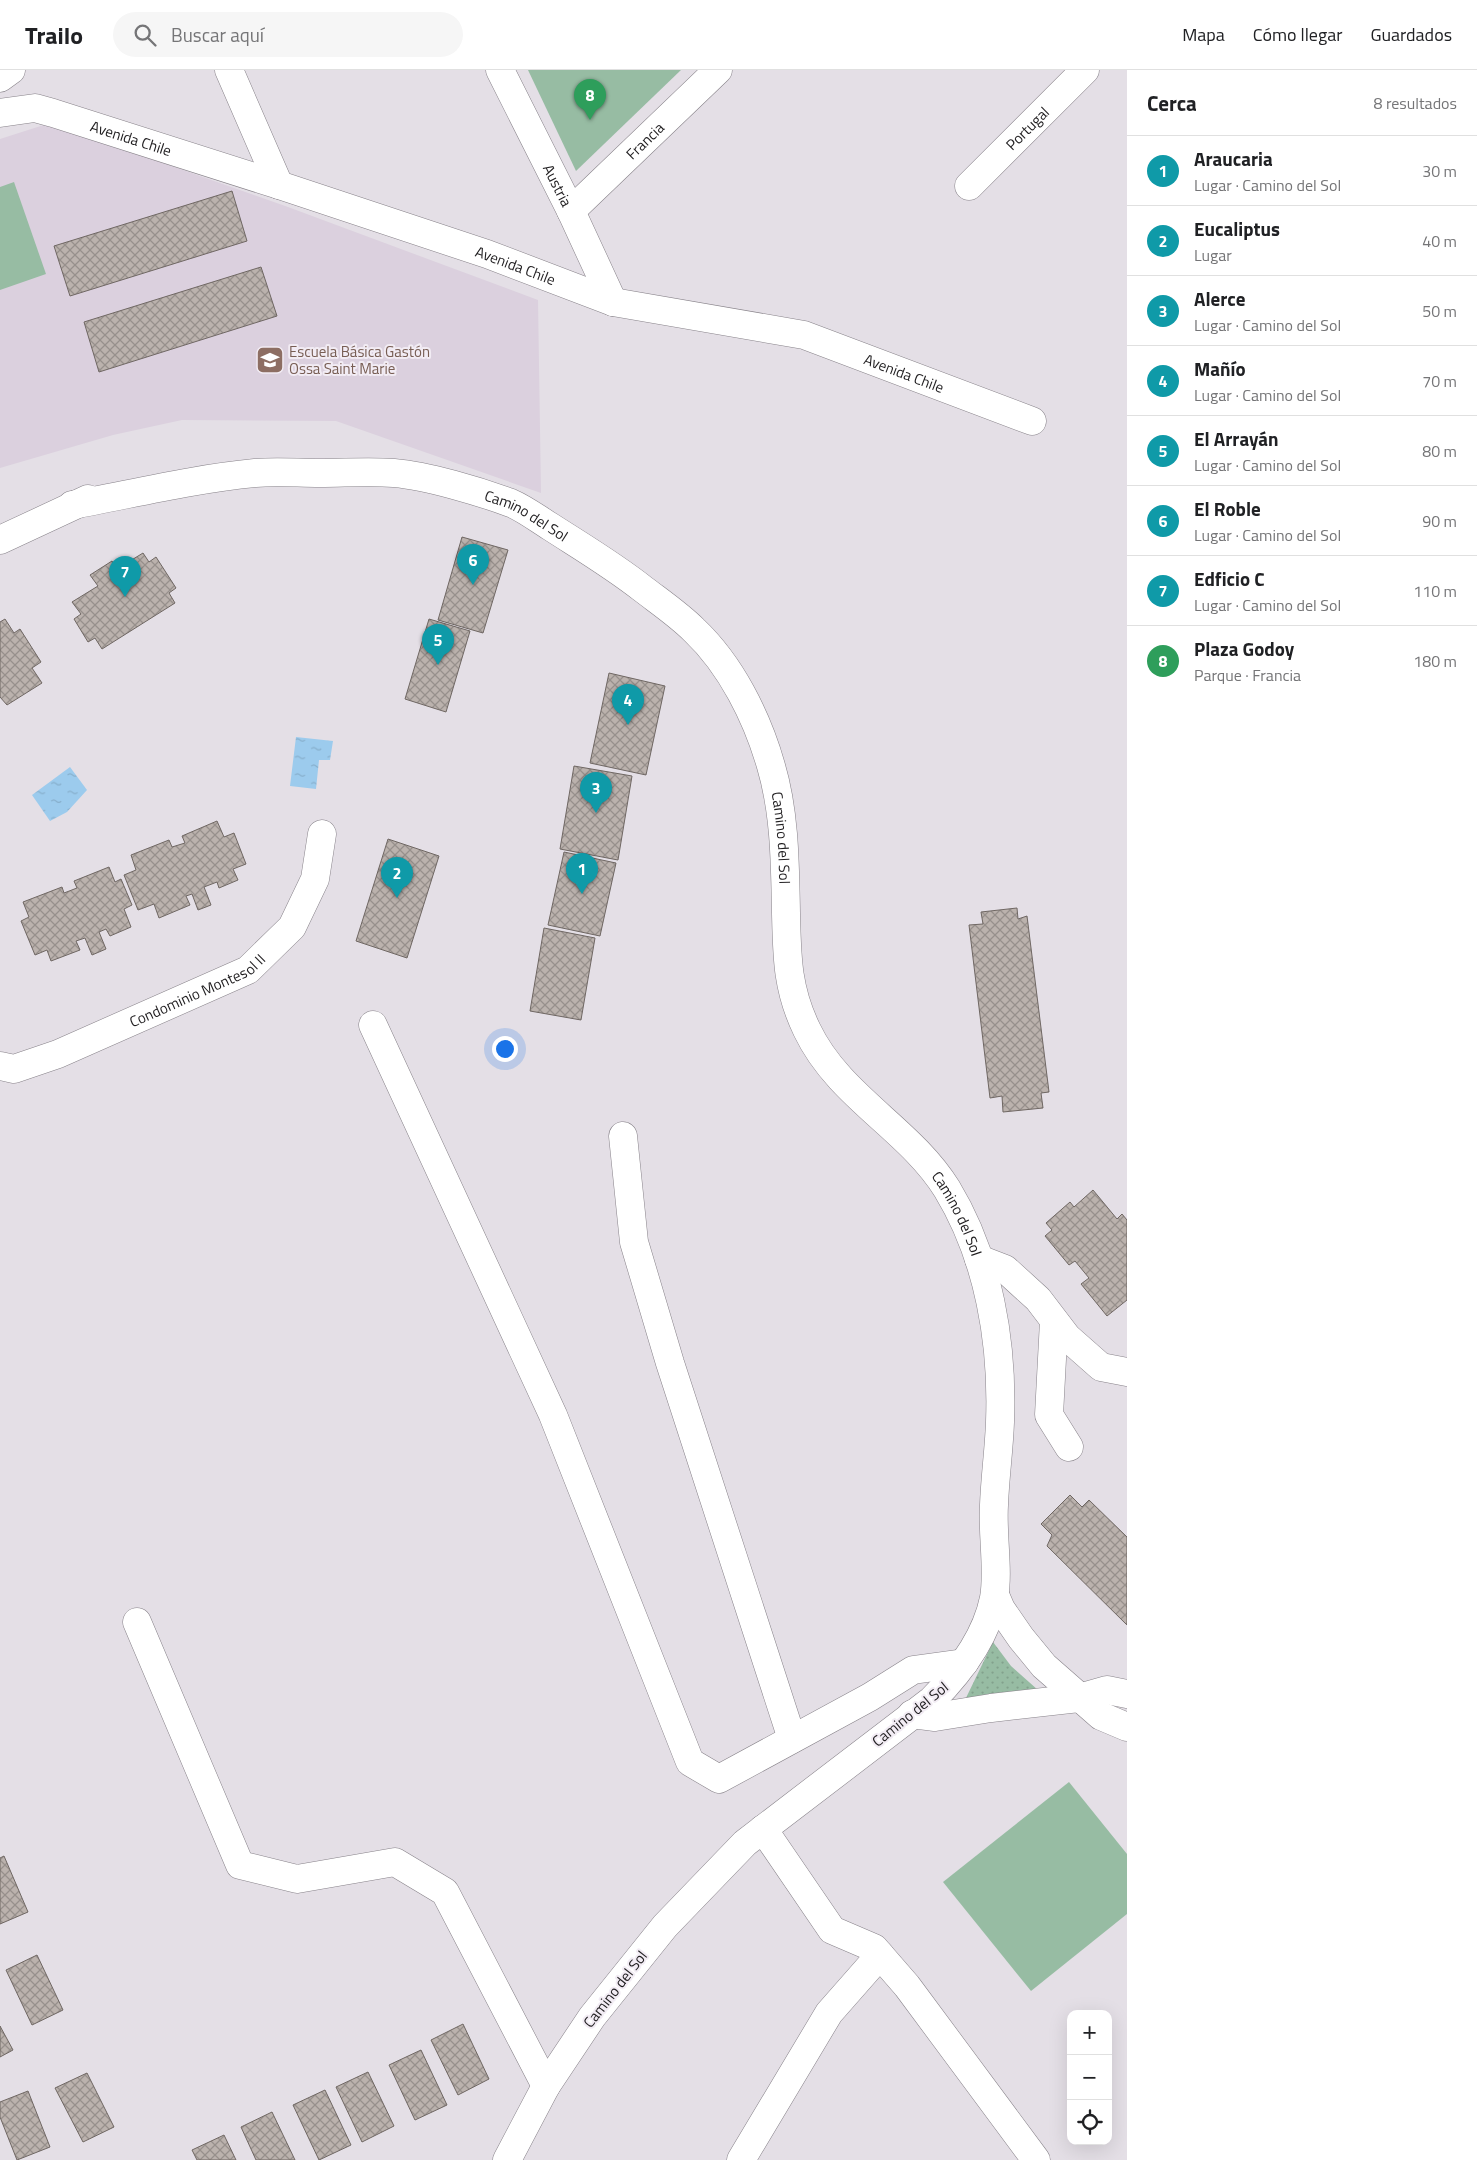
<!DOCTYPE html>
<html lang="es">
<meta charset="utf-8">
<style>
body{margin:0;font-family:"Titillium Web",sans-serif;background:#f6f6f6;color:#202124}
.controls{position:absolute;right:15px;bottom:15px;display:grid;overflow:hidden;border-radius:10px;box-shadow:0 5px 20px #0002}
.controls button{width:45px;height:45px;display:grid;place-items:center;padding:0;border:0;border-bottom:1px solid #e0e0e0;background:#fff;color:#202124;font:25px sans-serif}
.you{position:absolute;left:504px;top:978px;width:18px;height:18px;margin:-12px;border:4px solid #fff;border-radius:50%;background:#1a73e8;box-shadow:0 0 0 8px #1a73e833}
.badge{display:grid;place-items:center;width:32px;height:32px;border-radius:50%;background:#904825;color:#fff;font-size:16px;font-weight:700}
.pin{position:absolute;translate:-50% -41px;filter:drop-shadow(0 1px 2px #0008)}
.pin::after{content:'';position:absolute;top:26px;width:18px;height:15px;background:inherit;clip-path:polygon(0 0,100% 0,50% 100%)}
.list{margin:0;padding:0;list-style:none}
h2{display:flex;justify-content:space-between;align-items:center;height:65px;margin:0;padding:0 20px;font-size:21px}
h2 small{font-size:16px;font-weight:400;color:#757577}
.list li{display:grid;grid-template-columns:32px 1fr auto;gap:15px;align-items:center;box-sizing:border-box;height:70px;padding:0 20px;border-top:1px solid #e0e0e0}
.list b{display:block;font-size:19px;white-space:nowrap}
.list p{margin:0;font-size:16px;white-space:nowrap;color:#757577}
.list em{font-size:16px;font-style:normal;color:#757577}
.icon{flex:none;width:28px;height:28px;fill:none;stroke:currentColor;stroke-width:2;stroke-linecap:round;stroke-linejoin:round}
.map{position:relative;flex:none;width:1127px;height:2090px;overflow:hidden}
header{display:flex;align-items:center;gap:30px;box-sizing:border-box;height:70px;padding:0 25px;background:#fff;border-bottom:1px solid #e0e0e0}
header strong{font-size:24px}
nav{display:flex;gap:28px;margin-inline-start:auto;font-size:18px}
.search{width:350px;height:45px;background:#f6f6f6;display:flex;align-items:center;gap:12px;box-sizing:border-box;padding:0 18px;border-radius:28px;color:#757577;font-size:19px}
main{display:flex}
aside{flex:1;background:#fff}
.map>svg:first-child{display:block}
.built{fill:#dbd0de}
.grass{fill:url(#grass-dots)}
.green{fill:#97bca3}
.water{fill:url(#water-ripples)}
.building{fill:url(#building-cross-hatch);stroke:#6f6763}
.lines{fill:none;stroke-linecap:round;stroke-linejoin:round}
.minor-casing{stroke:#878289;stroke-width:29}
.minor{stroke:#fff;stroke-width:28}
.labels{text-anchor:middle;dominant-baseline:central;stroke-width:4;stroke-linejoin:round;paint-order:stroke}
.street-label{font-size:15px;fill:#1f1d1f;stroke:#f2ecf4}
.education-label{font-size:15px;fill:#785e54;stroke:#f2ecf4;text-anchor:start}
</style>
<header>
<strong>Trailo</strong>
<div class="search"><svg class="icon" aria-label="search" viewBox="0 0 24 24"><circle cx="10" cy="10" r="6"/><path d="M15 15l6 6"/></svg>Buscar aquí</div>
<nav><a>Mapa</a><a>Cómo llegar</a><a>Guardados</a></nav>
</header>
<main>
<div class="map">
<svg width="1127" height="2090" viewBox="0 0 1127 2090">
<defs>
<pattern id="grass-dots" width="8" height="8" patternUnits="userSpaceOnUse" patternTransform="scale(1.25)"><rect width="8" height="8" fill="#97bca3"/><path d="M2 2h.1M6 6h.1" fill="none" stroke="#82a18c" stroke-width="1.8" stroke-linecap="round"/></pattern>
<pattern id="water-ripples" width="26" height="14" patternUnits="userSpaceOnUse" patternTransform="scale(1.25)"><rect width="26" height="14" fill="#9ccbed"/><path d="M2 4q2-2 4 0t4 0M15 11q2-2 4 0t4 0" fill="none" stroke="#86aecb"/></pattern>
<pattern id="building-cross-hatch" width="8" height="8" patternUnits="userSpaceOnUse" patternTransform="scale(1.25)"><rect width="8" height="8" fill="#bbb2ad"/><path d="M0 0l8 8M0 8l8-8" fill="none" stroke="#97908c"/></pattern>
</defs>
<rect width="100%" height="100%" fill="#e4dfe6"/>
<polygon class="built" points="50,53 288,137 538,230 541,423 336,351 182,350 113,365 0,398 0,69"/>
<polygon class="grass" points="993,1572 1011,1596 1038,1620 965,1630"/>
<g class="green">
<polygon points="528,0 681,0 576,101"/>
<polygon points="14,112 46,204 0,220 0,117"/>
<polygon points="1069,1712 1127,1784 1127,1844 1031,1921 943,1812"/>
</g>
<g class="water">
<polygon points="296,667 333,671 330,690 319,690 316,719 290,716"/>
<polygon points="70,697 87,720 67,742 50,751 32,725"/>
</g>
<g class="building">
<polygon points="232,121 247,171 70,226 54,176"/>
<polygon points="261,197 277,246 99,302 84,252"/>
<polygon points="462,467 508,480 483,563 438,550"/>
<polygon points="143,483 149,492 156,487 176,518 169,523 175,533 102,579 95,568 88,572 74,549 81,544 72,532 98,516 90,505 112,491 117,499"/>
<polygon points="5,549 14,563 20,559 41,592 32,598 42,613 7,635 0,627 0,552"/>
<polygon points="429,549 470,561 446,642 405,629"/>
<polygon points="609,603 665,616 646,705 590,693"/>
<polygon points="574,696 632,706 618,790 560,779"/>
<polygon points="217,751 224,767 234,763 246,794 233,799 238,810 219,818 217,812 204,817 211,835 198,840 192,824 186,826 190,835 159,848 154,834 138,840 124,805 136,800 131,785 169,770 172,777 185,773 182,766"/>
<polygon points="388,769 439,786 407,888 356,871"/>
<polygon points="564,782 616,793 600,866 548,855"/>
<polygon points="109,797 115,812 121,809 132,835 124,839 131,857 110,866 106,859 99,862 106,879 92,885 85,868 76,871 80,880 51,891 47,880 35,885 21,851 29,847 23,832 62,817 64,823 77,818 74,811"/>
<polygon points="1017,838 1018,849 1027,846 1049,1022 1041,1023 1043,1038 1003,1042 1002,1026 990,1028 969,855 983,854 981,842"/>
<polygon points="544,858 595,868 581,950 530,941"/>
<polygon points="1093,1120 1117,1149 1122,1144 1127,1150 1127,1230 1107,1246 1081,1214 1089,1208 1075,1191 1069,1195 1045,1166 1052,1160 1046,1153 1070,1132 1074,1137"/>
<polygon points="1070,1425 1082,1437 1089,1430 1127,1467 1127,1555 1047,1476 1052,1465 1041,1454"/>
<polygon points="4,1786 28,1842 0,1854 0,1788"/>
<polygon points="37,1885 63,1940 32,1955 6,1900"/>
<polygon points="463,1954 489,2009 458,2025 431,1970"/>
<polygon points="0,1956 13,1980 0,1987"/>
<polygon points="421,1980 447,2035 415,2050 389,1995"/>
<polygon points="368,2002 394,2056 362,2072 336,2017"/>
<polygon points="87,2003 114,2057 83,2072 55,2018"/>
<polygon points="325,2020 351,2075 319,2090 293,2035"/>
<polygon points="28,2021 50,2077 17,2090 0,2047 0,2032"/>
<polygon points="272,2042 295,2090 256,2090 241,2057"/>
<polygon points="224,2065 236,2090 197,2090 192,2080"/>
</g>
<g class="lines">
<g class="minor-casing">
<g id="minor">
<polyline points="229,0 279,115"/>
<path id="s1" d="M500,0l71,141 42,91"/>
<polyline points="0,8 11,0"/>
<path id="s2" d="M0,43l35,-5 18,5 226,72 208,69 126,48 191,33 228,86"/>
<path id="s3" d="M969,116l116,-116"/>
<path id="s4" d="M571,141l147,-141"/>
<path id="s5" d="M72,435c60,-11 121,-26 183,-32 21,-2 43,0 65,0 24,0 50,-2 74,0 34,3 84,18 117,30 14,6 27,16 40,24 31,20 63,39 92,62 17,13 36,26 51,41 37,35 63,87 77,136 14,47 14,98 15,147 1,44 1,76 21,117 32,67 102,98 140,159 42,69 56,154 53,233 -1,28 -5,55 -6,83 -2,29 5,66 0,93 -8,40 -34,74 -62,102l-187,143 -80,83 -73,91 -46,69 -39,74"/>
<polyline points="0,470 88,429"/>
<polyline points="373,955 553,1345 690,1692 719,1709 870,1627 913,1600 964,1593"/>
<path id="s6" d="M0,996l14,3 44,-15 190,-84 44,-43 23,-48 7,-45"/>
<polyline points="623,1066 634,1172 670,1293 792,1669"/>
<polyline points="979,1189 1005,1199 1038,1229 1067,1267 1101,1297 1127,1302"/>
<polyline points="1054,1251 1049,1345 1069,1377"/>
<polyline points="995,1525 1001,1539 1021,1568 1044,1596 1101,1646 1127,1657"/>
<polyline points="137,1552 240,1795 297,1809 395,1792 445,1822 546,2016"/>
<polyline points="912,1644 935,1647 991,1638 1079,1628 1107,1620 1127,1624"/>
<polyline points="763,1759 832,1860 874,1878 907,1916 1036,2090"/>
<polyline points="741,2090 829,1943 880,1885"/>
</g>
</g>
<use href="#minor" class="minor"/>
</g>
<defs>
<g id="school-square" transform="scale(1.4375)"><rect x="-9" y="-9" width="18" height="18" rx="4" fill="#8d6e63" stroke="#f2ecf4"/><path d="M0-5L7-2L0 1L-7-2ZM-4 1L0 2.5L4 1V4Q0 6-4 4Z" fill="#fff"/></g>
</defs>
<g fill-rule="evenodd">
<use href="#school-square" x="270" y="290"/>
</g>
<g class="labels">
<g class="street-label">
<text stroke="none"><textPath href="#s3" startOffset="82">Portugal</textPath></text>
<text stroke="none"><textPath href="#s2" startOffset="136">Avenida Chile</textPath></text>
<text stroke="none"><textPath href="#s4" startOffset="102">Francia</textPath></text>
<text stroke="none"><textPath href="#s1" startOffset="129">Austria</textPath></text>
<text stroke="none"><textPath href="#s2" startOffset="541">Avenida Chile</textPath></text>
<text stroke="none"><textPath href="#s2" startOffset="946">Avenida Chile</textPath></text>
<text stroke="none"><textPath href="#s5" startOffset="465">Camino del Sol</textPath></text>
<text stroke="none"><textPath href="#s5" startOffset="900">Camino del Sol</textPath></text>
<text stroke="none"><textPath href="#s6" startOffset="214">Condominio Montesol II</textPath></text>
<text stroke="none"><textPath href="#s5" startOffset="1335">Camino del Sol</textPath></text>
<text transform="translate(910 1644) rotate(-39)">Camino del Sol</text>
<text transform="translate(615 1919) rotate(-52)">Camino del Sol</text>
</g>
<g class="education-label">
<text x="289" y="281">Escuela Básica Gastón<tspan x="289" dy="17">Ossa Saint Marie</tspan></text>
</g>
</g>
</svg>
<div class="controls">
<button>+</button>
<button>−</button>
<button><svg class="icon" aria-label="locate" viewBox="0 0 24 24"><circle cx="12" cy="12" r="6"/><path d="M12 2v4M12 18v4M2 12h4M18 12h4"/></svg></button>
</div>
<div class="you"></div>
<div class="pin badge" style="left:582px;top:824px;background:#0f9aa8">1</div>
<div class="pin badge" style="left:397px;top:828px;background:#0f9aa8">2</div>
<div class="pin badge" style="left:596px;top:743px;background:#0f9aa8">3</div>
<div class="pin badge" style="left:628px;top:655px;background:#0f9aa8">4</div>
<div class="pin badge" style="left:438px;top:595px;background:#0f9aa8">5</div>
<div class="pin badge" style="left:473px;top:515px;background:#0f9aa8">6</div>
<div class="pin badge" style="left:125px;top:527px;background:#0f9aa8">7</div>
<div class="pin badge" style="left:590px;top:50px;background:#2e9e5b">8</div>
</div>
<aside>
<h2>Cerca<small>8 resultados</small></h2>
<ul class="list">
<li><span class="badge" style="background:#0f9aa8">1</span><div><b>Araucaria</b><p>Lugar · Camino del Sol</p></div><em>30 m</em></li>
<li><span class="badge" style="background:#0f9aa8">2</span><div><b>Eucaliptus</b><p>Lugar</p></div><em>40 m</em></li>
<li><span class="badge" style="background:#0f9aa8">3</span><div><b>Alerce</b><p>Lugar · Camino del Sol</p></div><em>50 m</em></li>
<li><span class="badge" style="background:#0f9aa8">4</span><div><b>Mañío</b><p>Lugar · Camino del Sol</p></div><em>70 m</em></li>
<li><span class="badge" style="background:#0f9aa8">5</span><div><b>El Arrayán</b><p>Lugar · Camino del Sol</p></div><em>80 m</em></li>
<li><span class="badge" style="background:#0f9aa8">6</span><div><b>El Roble</b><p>Lugar · Camino del Sol</p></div><em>90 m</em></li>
<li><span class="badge" style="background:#0f9aa8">7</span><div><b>Edficio C</b><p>Lugar · Camino del Sol</p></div><em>110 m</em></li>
<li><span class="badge" style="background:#2e9e5b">8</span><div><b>Plaza Godoy</b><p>Parque · Francia</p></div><em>180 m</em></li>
</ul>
</aside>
</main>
